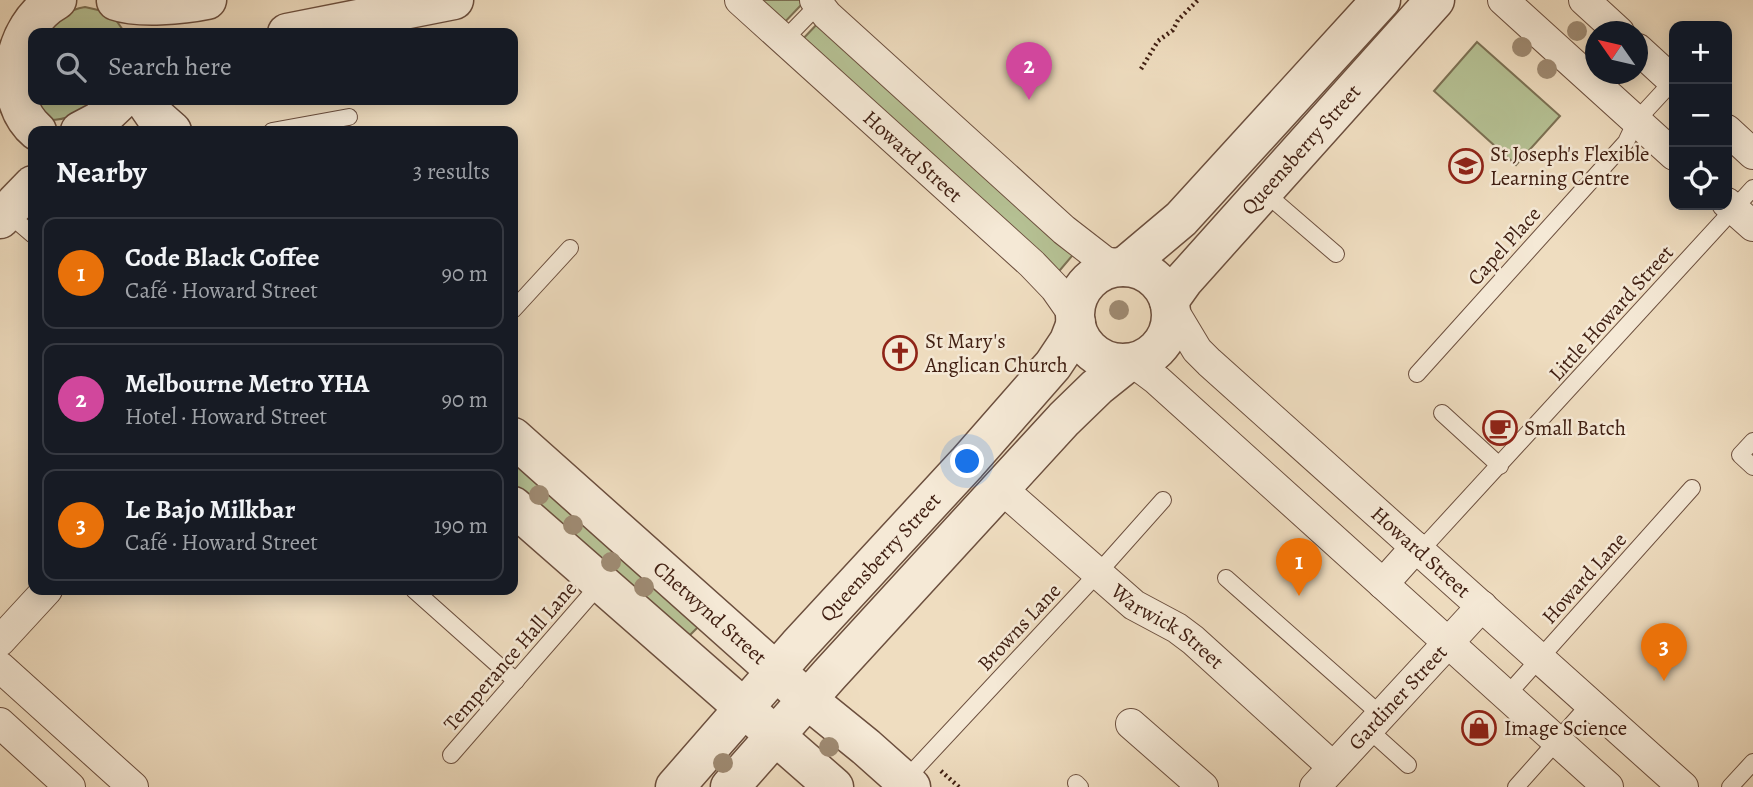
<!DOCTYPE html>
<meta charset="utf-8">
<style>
body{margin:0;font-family:Alegreya,serif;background:#20242c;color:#f1f3f6}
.controls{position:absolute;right:21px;top:21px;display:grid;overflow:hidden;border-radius:14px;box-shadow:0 4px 18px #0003}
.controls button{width:63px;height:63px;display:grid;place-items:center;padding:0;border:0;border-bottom:2px solid #363941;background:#171b24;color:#f1f3f6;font:35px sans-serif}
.compass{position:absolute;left:1585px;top:21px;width:63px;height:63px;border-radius:50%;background:#171b24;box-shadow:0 4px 18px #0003;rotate:304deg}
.you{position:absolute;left:968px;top:462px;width:24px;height:24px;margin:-18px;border:5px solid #fff;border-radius:50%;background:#1a73e8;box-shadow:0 0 0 10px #1a73e833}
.badge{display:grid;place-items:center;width:46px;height:46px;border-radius:50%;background:#8c9099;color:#fff;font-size:23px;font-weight:700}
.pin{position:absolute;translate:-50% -58px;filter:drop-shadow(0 2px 4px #0008)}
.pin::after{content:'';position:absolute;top:37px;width:24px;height:21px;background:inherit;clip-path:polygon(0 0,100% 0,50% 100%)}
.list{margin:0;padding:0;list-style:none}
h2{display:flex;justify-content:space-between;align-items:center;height:91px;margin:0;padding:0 28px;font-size:30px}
h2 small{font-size:23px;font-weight:400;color:#9ea1a6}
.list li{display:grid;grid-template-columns:46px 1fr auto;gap:21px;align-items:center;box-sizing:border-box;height:112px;margin:0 14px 14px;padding:0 14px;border:2px solid #363941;border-radius:14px}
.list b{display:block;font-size:26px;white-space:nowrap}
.list p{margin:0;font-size:23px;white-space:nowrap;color:#9ea1a6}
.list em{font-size:23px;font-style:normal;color:#9ea1a6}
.icon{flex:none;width:38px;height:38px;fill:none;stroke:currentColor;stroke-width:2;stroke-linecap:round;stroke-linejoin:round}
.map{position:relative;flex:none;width:1753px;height:787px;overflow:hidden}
.search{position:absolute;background:#171b24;box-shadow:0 4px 18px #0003;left:28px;top:28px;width:490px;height:77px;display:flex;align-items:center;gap:18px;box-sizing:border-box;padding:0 24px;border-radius:14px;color:#9ea1a6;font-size:26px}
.panel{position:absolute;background:#171b24;box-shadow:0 4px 18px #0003;left:28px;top:126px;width:490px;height:469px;border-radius:14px}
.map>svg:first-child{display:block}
.green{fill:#b6c295;stroke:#7c7154;stroke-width:2}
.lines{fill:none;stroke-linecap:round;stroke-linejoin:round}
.service-casing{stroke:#6c4f3e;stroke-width:18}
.minor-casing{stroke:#6c4f3e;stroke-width:32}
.tertiary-casing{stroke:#6c4f3e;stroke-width:41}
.path{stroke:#412013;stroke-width:4.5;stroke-dasharray:2 3.5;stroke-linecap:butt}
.service{stroke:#f5e9d6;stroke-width:16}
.minor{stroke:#f5e9d6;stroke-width:30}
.tertiary{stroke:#f5e9d6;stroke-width:38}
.tree{fill:#9f8b73}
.labels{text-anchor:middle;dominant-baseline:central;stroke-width:5;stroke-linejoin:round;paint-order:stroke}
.street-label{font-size:21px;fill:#412013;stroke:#f5e9d6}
.poi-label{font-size:21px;fill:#412013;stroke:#f5e9d6;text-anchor:start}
</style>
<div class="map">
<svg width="1753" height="787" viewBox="0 0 1753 787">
<rect width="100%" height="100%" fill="#efddc0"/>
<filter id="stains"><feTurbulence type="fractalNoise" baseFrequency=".00286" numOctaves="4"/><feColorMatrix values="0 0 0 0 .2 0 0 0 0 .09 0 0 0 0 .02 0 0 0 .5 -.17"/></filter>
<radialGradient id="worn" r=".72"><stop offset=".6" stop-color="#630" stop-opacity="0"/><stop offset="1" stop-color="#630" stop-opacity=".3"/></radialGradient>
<g class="green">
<polygon points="750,0 803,0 803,3 782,25"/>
<path d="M85,7l26,6 14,20h-85c14,-12 26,-23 45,-26z"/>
<polygon points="821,20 1077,250 1055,276 799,43"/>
<polygon points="1477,42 1560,116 1516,165 1434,91"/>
<path d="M33,100h68c-17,10 -30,20 -52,20z"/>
<polygon points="513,453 702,623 683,642 513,488"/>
</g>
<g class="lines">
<g class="service-casing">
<g id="service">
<polyline points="784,40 818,5"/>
<polyline points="272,131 349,117"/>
<polyline points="1264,192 1336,254"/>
<polyline points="6,212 33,235"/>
<polyline points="513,310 570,248"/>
<polyline points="1417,374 1626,142 1636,121 1673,81"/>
<polyline points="1442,413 1500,466"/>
<polyline points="1753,441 1740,455 1753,467"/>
<polyline points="1420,551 1753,188"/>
<polyline points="1226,578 1381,715"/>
<polyline points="414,590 516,681"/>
<polyline points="1507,695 1692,488"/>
<polyline points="1368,729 1408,765"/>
<polyline points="451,755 600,584"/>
<polyline points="904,781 1098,573 1163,500"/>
<polyline points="1076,783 1080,787"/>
<polyline points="1516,787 1590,704"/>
<polyline points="1730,787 1753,762"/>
</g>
</g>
<g class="minor-casing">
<g id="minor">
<path id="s1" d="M740,0l292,264 23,24 21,30"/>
<polyline points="815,0 827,15 1064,230 1104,261 1120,267"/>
<polyline points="1503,0 1674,155"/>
<polyline points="1584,0 1619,32"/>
<polyline points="1638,49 1674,82"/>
<polyline points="1727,130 1753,154"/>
<polyline points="1727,203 1753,226"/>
<path id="s2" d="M1170,305l27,45 12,12 474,425"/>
<polyline points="1133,362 1157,380 1608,787"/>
<path id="s3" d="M1001,488l133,117 43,23 16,12 140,127"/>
<polyline points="1383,584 1416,547"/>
<polyline points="0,641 47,590"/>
<polyline points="0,667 133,787"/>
<polyline points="0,723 70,787"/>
<polyline points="1131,724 1203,787"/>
<path id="s4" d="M1315,787l167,-181"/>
</g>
</g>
<g class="tertiary-casing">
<g id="tertiary">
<path d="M116,1c23,8 67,4 91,-1"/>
<polyline points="287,33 454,0"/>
<polyline points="144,100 155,116 172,131"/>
<path d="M37,131c-37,-31 -27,-105 20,-131"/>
<polyline points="80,131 99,121 121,100"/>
<polyline points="0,219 33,185"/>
<polyline points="1124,267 1181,219 1381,0"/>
<circle cx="1123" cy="315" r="48"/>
<path id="s5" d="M1169,301l15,-21 251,-280"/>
<path id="s6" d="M513,437l295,263 58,47 45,40"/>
<polyline points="513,506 834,787"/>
<path id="s7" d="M675,787l123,-141 169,-183 86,-98 16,-24 7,-18"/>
<polyline points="730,787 829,675 1064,419 1097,387 1127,363"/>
</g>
</g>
<g class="path">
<polyline points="1141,69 1158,41 1173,30 1178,20 1198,0"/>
<polyline points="941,771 959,787"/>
</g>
<use href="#service" class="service"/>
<use href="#minor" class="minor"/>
<use href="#tertiary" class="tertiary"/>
</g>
<g class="tree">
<circle cx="1577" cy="31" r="10"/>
<circle cx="1522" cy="47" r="10"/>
<circle cx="1547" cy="69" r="10"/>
<circle cx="1119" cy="310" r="10"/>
<circle cx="539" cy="495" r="10"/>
<circle cx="573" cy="525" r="10"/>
<circle cx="611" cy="562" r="10"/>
<circle cx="644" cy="587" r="10"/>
<circle cx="829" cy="747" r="10"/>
<circle cx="723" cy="763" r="10"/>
</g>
<defs>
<g id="school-ring" transform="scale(1.75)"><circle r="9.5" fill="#f5e9d6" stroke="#8f2418" stroke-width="1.5"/><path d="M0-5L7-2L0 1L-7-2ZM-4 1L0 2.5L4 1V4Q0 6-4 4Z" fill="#8f2418"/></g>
<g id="church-ring" transform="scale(1.75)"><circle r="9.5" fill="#f5e9d6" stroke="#8f2418" stroke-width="1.5"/><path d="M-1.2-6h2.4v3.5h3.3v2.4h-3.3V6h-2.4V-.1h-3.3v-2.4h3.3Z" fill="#8f2418"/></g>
<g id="cafe-ring" transform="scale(1.75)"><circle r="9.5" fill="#f5e9d6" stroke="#8f2418" stroke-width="1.5"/><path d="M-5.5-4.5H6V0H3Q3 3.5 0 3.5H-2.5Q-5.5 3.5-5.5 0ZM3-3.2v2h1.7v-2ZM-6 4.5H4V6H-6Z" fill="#8f2418"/></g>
<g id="shop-ring" transform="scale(1.75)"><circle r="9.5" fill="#f5e9d6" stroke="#8f2418" stroke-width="1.5"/><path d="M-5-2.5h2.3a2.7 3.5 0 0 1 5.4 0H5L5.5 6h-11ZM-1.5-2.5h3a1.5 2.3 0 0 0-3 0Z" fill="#8f2418"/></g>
</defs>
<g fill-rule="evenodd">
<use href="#school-ring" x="1466" y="166"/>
<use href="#church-ring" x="900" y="353"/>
<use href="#cafe-ring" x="1500" y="428"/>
<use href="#shop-ring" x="1479" y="728"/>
</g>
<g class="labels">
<g class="street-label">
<text stroke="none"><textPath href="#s5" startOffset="201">Queensberry Street</textPath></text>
<text stroke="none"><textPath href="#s1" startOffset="233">Howard Street</textPath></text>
<text transform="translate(1504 246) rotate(-48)">Capel Place</text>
<text transform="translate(1611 313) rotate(-48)">Little Howard Street</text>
<text stroke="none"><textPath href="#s2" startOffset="354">Howard Street</textPath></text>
<text stroke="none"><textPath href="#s7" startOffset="308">Queensberry Street</textPath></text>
<text transform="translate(1584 578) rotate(-48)">Howard Lane</text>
<text stroke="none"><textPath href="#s6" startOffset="264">Chetwynd Street</textPath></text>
<text stroke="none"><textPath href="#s3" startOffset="217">Warwick Street</textPath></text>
<text transform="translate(1019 627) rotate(-47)">Browns Lane</text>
<text transform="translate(510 656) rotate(-49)">Temperance Hall Lane</text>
<text stroke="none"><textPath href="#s4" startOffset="122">Gardiner Street</textPath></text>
</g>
<g class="poi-label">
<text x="1490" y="154">St Joseph's Flexible<tspan x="1490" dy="24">Learning Centre</tspan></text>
<text x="925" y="341">St Mary's<tspan x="925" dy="24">Anglican Church</tspan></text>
<text x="1524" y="428">Small Batch</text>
<text x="1504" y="728">Image Science</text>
</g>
</g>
<rect width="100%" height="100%" filter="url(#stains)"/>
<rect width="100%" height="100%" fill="url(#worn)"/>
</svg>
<div class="controls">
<button>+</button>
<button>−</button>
<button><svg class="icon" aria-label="locate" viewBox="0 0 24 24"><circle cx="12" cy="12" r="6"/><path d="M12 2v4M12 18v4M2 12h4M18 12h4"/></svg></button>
</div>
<svg class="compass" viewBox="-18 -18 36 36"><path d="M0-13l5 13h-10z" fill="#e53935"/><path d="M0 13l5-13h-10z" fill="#9ea1a6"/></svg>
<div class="you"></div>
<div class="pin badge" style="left:1299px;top:596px;background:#e8710a">1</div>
<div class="pin badge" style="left:1029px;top:100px;background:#d1479c">2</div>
<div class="pin badge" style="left:1664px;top:681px;background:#e8710a">3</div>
<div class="search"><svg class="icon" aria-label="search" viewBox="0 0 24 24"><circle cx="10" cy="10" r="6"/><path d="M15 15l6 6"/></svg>Search here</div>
<section class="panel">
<h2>Nearby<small>3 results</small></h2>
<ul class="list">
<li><span class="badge" style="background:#e8710a">1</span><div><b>Code Black Coffee</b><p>Café · Howard Street</p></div><em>90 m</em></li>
<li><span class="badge" style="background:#d1479c">2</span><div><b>Melbourne Metro YHA</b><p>Hotel · Howard Street</p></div><em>90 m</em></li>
<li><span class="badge" style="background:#e8710a">3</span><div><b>Le Bajo Milkbar</b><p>Café · Howard Street</p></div><em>190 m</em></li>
</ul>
</section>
</div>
